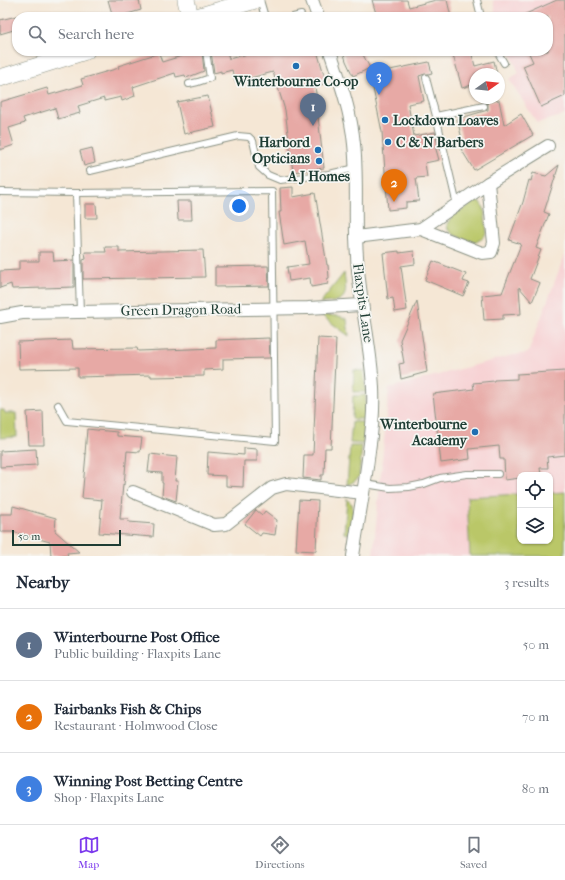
<!DOCTYPE html>
<meta charset="utf-8">
<style>
body{margin:0;font-family:"IM FELL French Canon",serif;background:#f6f6f7;color:#1f2937}
.controls{position:absolute;right:12px;bottom:12px;display:grid;overflow:hidden;border-radius:8px;box-shadow:0 1px 3px #0004}
.controls button{width:36px;height:36px;display:grid;place-items:center;padding:0;border:0;border-bottom:1px solid #e0e1e3;background:#fff;color:#1f2937;font:20px sans-serif}
.compass{position:absolute;left:469px;top:68px;width:36px;height:36px;border-radius:50%;background:#fff;box-shadow:0 1px 3px #0004;rotate:75deg}
.scale{position:absolute;left:12px;bottom:10px;width:109px;box-sizing:border-box;padding-left:4px;border:2px solid #1f3d34;border-top:0;font-size:11px;line-height:14px;white-space:nowrap;color:#1f3d34;-webkit-text-stroke:3px #f6f6f2;paint-order:stroke}
.you{position:absolute;left:239px;top:206px;width:14px;height:14px;margin:-10px;border:3px solid #fff;border-radius:50%;background:#1a73e8;box-shadow:0 0 0 6px #1a73e833}
.badge{display:grid;place-items:center;width:26px;height:26px;border-radius:50%;background:#7c3aed;color:#fff;font-size:13px;font-weight:700}
.pin{position:absolute;translate:-50% -33px;filter:drop-shadow(0 1px 2px #0008)}
.pin::after{content:'';position:absolute;top:21px;width:14px;height:12px;background:inherit;clip-path:polygon(0 0,100% 0,50% 100%)}
.list{margin:0;padding:0;list-style:none}
h2{display:flex;justify-content:space-between;align-items:center;height:52px;margin:0;padding:0 16px;font-size:17px}
h2 small{font-size:13px;font-weight:400;color:#747a83}
.list li{display:grid;grid-template-columns:26px 1fr auto;gap:12px;align-items:center;box-sizing:border-box;height:72px;padding:0 16px;border-top:1px solid #e0e1e3}
.list b{display:block;font-size:15px;white-space:nowrap}
.list p{margin:0;font-size:13px;white-space:nowrap;color:#747a83}
.list em{font-size:13px;font-style:normal;color:#747a83}
.icon{flex:none;width:22px;height:22px;fill:none;stroke:currentColor;stroke-width:2;stroke-linecap:round;stroke-linejoin:round}
.map{position:relative;flex:none;width:565px;height:556px;overflow:hidden}
.search{position:absolute;background:#fff;box-shadow:0 1px 3px #0004;left:12px;right:12px;top:12px;height:44px;display:flex;align-items:center;gap:10px;box-sizing:border-box;padding:0 14px;border-radius:16px;color:#747a83;font-size:15px}
.sheet{height:268px;background:#fff}
nav{display:flex;justify-content:space-around;align-items:center;box-sizing:border-box;height:56px;border-top:1px solid #e0e1e3;background:#fff;font-size:11px;color:#747a83}
nav a{display:grid;justify-items:center;gap:2px}
nav .on{color:#7c3aed}
.map>svg:first-child{display:block}
.built{fill:#f7cfd1;fill-rule:evenodd}
.green{fill:#bac768;stroke:#6c824e}
.building{fill:#e7a9a5}
.lines{fill:none;stroke-linecap:round;stroke-linejoin:round}
.lane-casing{stroke:#8a9284;stroke-width:8}
.street-casing{stroke:#8a9284;stroke-width:14}
.secondary-casing{stroke:#8a9284;stroke-width:18}
.lane{stroke:#fff;stroke-width:6}
.street{stroke:#fff;stroke-width:12}
.secondary{stroke:#fff;stroke-width:17}
.poi-dot{fill:#1f6fb2;stroke:#f6f6f2;stroke-width:1.5}
.labels{text-anchor:middle;dominant-baseline:central;stroke-width:3.5;stroke-linejoin:round;paint-order:stroke}
.poi-label{font-size:14px;font-weight:bold;fill:#1f3d34;stroke:#f6f6f2}
.street-label{font-size:14px;fill:#1f3d34;stroke:#f6f6f2}
</style>
<div class="map">
<svg width="565" height="556" viewBox="0 0 565 556">
<rect width="100%" height="100%" fill="#f6f6f2"/>
<filter id="ink" filterUnits="userSpaceOnUse"><feTurbulence type="fractalNoise" baseFrequency=".025" numOctaves="2"/><feDisplacementMap in="SourceGraphic" scale="8" xChannelSelector="R" yChannelSelector="G"/><feConvolveMatrix kernelMatrix="1 2 1 2 8 2 1 2 1" color-interpolation-filters="sRGB"/></filter>
<filter id="wash" filterUnits="userSpaceOnUse"><feTurbulence type="fractalNoise" baseFrequency=".012" numOctaves="4" result="noise"/><feDisplacementMap in="SourceGraphic" scale="16" xChannelSelector="R" yChannelSelector="G"/><feGaussianBlur stdDeviation="0.9" result="paint"/><feColorMatrix in="noise" values="0 0 0 0 0 0 0 0 0 0 0 0 0 0 0 0 0 1.4 0 .05"/><feComposite in="paint" operator="in"/></filter>
<g filter="url(#wash)">
<rect width="100%" height="100%" fill="#f5e7d5"/>
<g class="built">
<polygon points="493,0 565,0 565,115 537,123 509,79 519,73 510,51 548,51 548,17 496,17"/>
<path d="M565,254v302h-192l16,-168 124,-33 15,-2zM520,475h30v66h-30z"/>
</g>
<g class="green">
<polygon points="479,201 484,208 487,232 483,238 476,242 472,242 454,235 448,230 447,224 452,216 474,202"/>
<path d="M344,273c4,25 2,29 -24,30z"/>
<polygon points="321,315 339,316 347,319 349,336"/>
<polygon points="354,370 364,371 366,392 353,392"/>
<polygon points="366,395 365,419 352,419 353,396"/>
<polygon points="0,410 4,410 5,413 16,413 17,437 0,438"/>
<polygon points="352,422 365,422 363,444 350,443"/>
<path d="M350,446h12l-3,31c-4,4 -7,6 -12,8z"/>
<polygon points="565,492 565,556 470,556 467,497 520,494 520,541 550,541 550,493"/>
<polygon points="347,499 352,504 353,512 349,534 344,533"/>
</g>
<g id="blocks">
<g class="building">
<polygon points="108,0 139,0 141,10 117,17 113,17"/>
<polygon points="372,0 407,0 409,7 436,0 447,0 451,17 377,17"/>
<polygon points="557,0 565,0 565,96 541,107 523,66 533,62 528,51 548,51 548,17 519,17"/>
<polygon points="17,16 17,29 0,34 0,20"/>
<polygon points="198,51 202,51 204,71 186,78 185,75 176,77 175,73 133,87 135,96 122,101 121,97 104,101 104,98 78,106 80,113 58,119 55,108 23,118 25,123 9,128 14,145 0,150 0,102 47,88 49,95 83,85 81,79 119,68 118,66 159,53 162,62"/>
<polygon points="211,51 227,51 229,59 258,51 317,51 326,81 323,81 324,84 315,86 318,108 317,108 324,168 293,172 285,110 273,72 235,82 232,70 221,73 221,71 214,73"/>
<polygon points="343,51 361,51 370,68 353,76 346,61"/>
<polygon points="452,51 471,51 475,66 494,61 497,74 475,74 475,84 462,88"/>
<polygon points="429,62 432,73 428,74 425,74 419,76 424,101 408,104 414,136 435,132 438,145 435,146 439,160 425,163 427,177 416,178 419,201 406,202 406,208 388,210 382,132 370,74"/>
<polygon points="208,96 215,127 184,134 177,102"/>
<polygon points="499,100 504,125 521,114 533,135 474,170 461,149 464,147 457,119 488,110 488,105 487,102"/>
<polygon points="92,148 95,163 84,166 80,151"/>
<polygon points="559,165 544,212 549,214 536,248 541,250 530,279 540,283 532,302 519,287 521,314 503,315 503,319 484,320 482,295 502,293 521,244 509,240 523,202 529,180 531,181 533,173 546,176"/>
<polygon points="293,187 293,197 315,193 327,265 328,265 329,278 327,279 328,284 311,287 310,278 289,281 287,267 309,264 305,241 284,245 279,212 281,212 280,188"/>
<polygon points="177,201 191,201 192,220 178,220"/>
<polygon points="85,204 96,204 97,218 85,218"/>
<polygon points="105,247 119,247 119,252 203,250 205,277 83,279 83,260 86,259 85,252 106,252"/>
<polygon points="399,251 399,253 414,251 415,264 401,266 407,310 395,312 393,298 388,299 383,253"/>
<polygon points="39,252 53,252 54,261 74,260 74,287 12,289 11,284 0,288 0,271 19,270 19,261 39,261"/>
<polygon points="433,261 466,274 463,281 469,283 463,296 425,280"/>
<polygon points="268,266 269,286 215,287 215,267"/>
<polygon points="417,301 427,372 401,379 399,364 404,363 400,340"/>
<polygon points="269,338 270,358 223,359 223,369 204,370 204,376 151,377 151,375 78,377 78,368 19,369 18,342 72,340 73,349 137,348 138,351 216,348 216,340"/>
<polygon points="318,338 336,339 331,448 325,448 324,475 321,475 321,480 303,478 304,455 313,455"/>
<polygon points="565,371 565,455 547,457 548,468 540,468 541,475 520,475 520,478 505,480 504,459 500,459 499,446 469,449 470,459 441,463 433,394 474,389 473,383 494,381 494,380 517,379 517,374"/>
<polygon points="43,411 44,445 29,445 27,412"/>
<polygon points="87,429 117,432 117,436 142,438 140,452 127,451 124,485 123,484 120,519 128,519 129,522 154,524 153,537 99,533 102,500 82,498 86,454 85,454"/>
<polygon points="244,448 257,449 257,461 244,461 243,487 226,486 226,476 207,475 208,452 244,455"/>
<polygon points="36,449 37,465 0,467 0,451"/>
<polygon points="150,454 177,457 175,481 178,481 176,501 162,496 163,483 162,483 162,473 148,472"/>
<polygon points="299,500 318,501 316,551 296,550"/>
<polygon points="13,506 56,518 55,531 79,552 67,553 68,556 51,556 50,542 13,532 0,532 0,514 12,514"/>
<polygon points="256,510 262,515 265,511 277,520 275,535 262,533 260,536 245,524"/>
</g>
</g>
</g>
<g filter="url(#ink)">
<use href="#blocks" fill-opacity="0" stroke="#8a9284" stroke-width="1"/>
<g class="lines">
<g class="lane-casing">
<g id="lane">
<polyline points="260,0 265,17"/>
<polyline points="477,0 481,17"/>
<polyline points="293,17 301,15"/>
<polyline points="497,51 504,63"/>
<polyline points="426,78 436,116"/>
<polyline points="189,84 198,82 210,78 206,51"/>
<polyline points="90,171 238,136 249,137 253,141 259,167 268,175 280,180 329,174 356,168"/>
<polyline points="0,192 76,193"/>
<polyline points="457,205 436,116 484,106"/>
<polyline points="58,405 67,421 275,441 272,191 76,193 80,312"/>
<polyline points="365,484 390,488 409,487 424,484 440,478 467,474 498,474"/>
</g>
</g>
<g class="street-casing">
<g id="street">
<polyline points="312,0 318,17"/>
<path d="M330,51c10,30 21,61 24,93 4,38 0,75 3,112 2,44 14,88 16,132 1,21 -1,43 -4,63 -4,36 -11,70 -16,105"/>
<polyline points="421,229 482,253 491,252 494,243 488,183"/>
<polyline points="356,237 421,229 488,183 548,146"/>
<polyline points="0,317 22,313 308,308 362,305"/>
<polyline points="133,492 214,525 226,524 272,488 286,484 363,493"/>
</g>
</g>
<g class="secondary-casing">
<g id="secondary">
<polyline points="186,0 190,17"/>
<polyline points="197,17 255,0"/>
<polyline points="0,78 86,51"/>
</g>
</g>
<use href="#lane" class="lane"/>
<use href="#street" class="street"/>
<use href="#secondary" class="secondary"/>
</g>
</g>
<g class="poi-dot">
<circle cx="296" cy="66" r="4"/>
<circle cx="385" cy="120" r="4"/>
<circle cx="388" cy="142" r="4"/>
<circle cx="318" cy="150" r="4"/>
<circle cx="319" cy="161" r="4"/>
<circle cx="475" cy="432" r="4"/>
</g>
<g class="labels">
<g class="poi-label">
<text x="296" y="81">Winterbourne Co-op</text>
<text x="393" y="120" text-anchor="start">Lockdown Loaves</text>
<text x="310" y="142" text-anchor="end">Harbord<tspan x="310" dy="16">Opticians</tspan></text>
<text x="396" y="142" text-anchor="start">C &amp; N Barbers</text>
<text x="319" y="176">A J Homes</text>
<text x="467" y="424" text-anchor="end">Winterbourne<tspan x="467" dy="16">Academy</tspan></text>
</g>
<g class="street-label">
<text transform="translate(363 303) rotate(82)">Flaxpits Lane</text>
<text transform="translate(181 310) rotate(-1)">Green Dragon Road</text>
</g>
</g>
</svg>
<div class="controls">
<button><svg class="icon" aria-label="locate" viewBox="0 0 24 24"><circle cx="12" cy="12" r="6"/><path d="M12 2v4M12 18v4M2 12h4M18 12h4"/></svg></button>
<button><svg class="icon" aria-label="layers" viewBox="0 0 24 24"><path d="M12 4l9 5-9 5-9-5zM3 14l9 5 9-5"/></svg></button>
</div>
<svg class="compass" viewBox="-18 -18 36 36"><path d="M0-13l5 13h-10z" fill="#e53935"/><path d="M0 13l5-13h-10z" fill="#747a83"/></svg>
<div class="scale">50 m</div>
<div class="you"></div>
<div class="pin badge" style="left:313px;top:126px;background:#5c6f8a">1</div>
<div class="pin badge" style="left:394px;top:202px;background:#e8710a">2</div>
<div class="pin badge" style="left:379px;top:95px;background:#3f7fe0">3</div>
<div class="search"><svg class="icon" aria-label="search" viewBox="0 0 24 24"><circle cx="10" cy="10" r="6"/><path d="M15 15l6 6"/></svg>Search here</div>
</div>
<section class="sheet">
<h2>Nearby<small>3 results</small></h2>
<ul class="list">
<li><span class="badge" style="background:#5c6f8a">1</span><div><b>Winterbourne Post Office</b><p>Public building · Flaxpits Lane</p></div><em>50 m</em></li>
<li><span class="badge" style="background:#e8710a">2</span><div><b>Fairbanks Fish &amp; Chips</b><p>Restaurant · Holmwood Close</p></div><em>70 m</em></li>
<li><span class="badge" style="background:#3f7fe0">3</span><div><b>Winning Post Betting Centre</b><p>Shop · Flaxpits Lane</p></div><em>80 m</em></li>
</ul>
</section>
<nav>
<a class="on"><svg class="icon" aria-label="map" viewBox="0 0 24 24"><path d="M3 6l6-2 6 2 6-2v14l-6 2-6-2-6 2zM9 4v14M15 6v14"/></svg>Map</a>
<a><svg class="icon" aria-label="directions" viewBox="0 0 24 24"><path d="M12 3l9 9-9 9-9-9zM9 14v-3h6M13 9l2 2-2 2"/></svg>Directions</a>
<a><svg class="icon" aria-label="saved" viewBox="0 0 24 24"><path d="M7 4h10v16l-5-4-5 4z"/></svg>Saved</a>
</nav>
